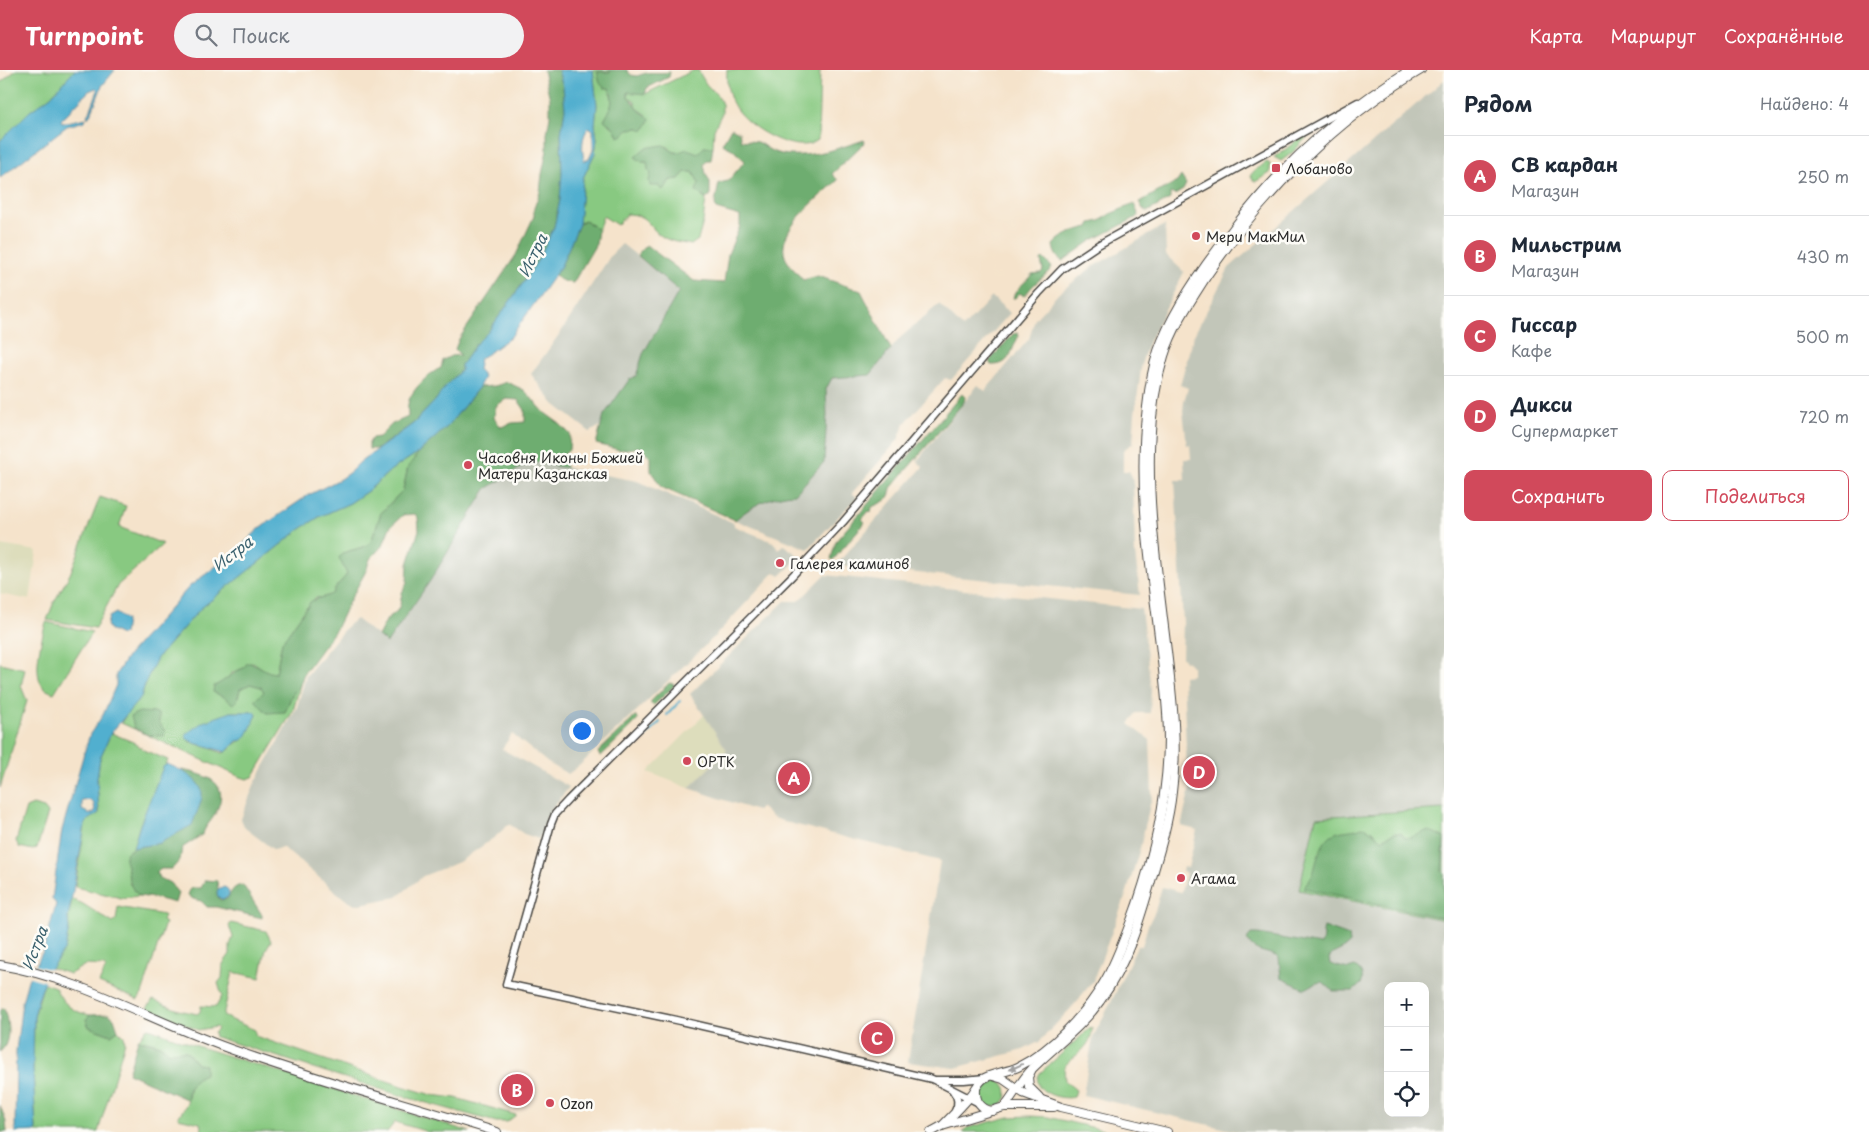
<!DOCTYPE html>
<html lang="ru">
<meta charset="utf-8">
<style>
body{margin:0;font-family:"Playpen Sans",sans-serif;background:#f2f2f3;color:#1f2937}
.controls{position:absolute;right:15px;bottom:15px;display:grid;overflow:hidden;border-radius:10px;box-shadow:0 5px 20px #0002}
.controls button{width:45px;height:45px;display:grid;place-items:center;padding:0;border:0;border-bottom:1px solid #e0e1e3;background:#fff;color:#1f2937;font:25px sans-serif}
.you{position:absolute;left:581px;top:660px;width:18px;height:18px;margin:-12px;border:4px solid #fff;border-radius:50%;background:#1a73e8;box-shadow:0 0 0 8px #1a73e833}
.badge{display:grid;place-items:center;width:32px;height:32px;border-radius:50%;background:#d1495b;color:#fff;font-size:16px;font-weight:700}
.pin{position:absolute;translate:-50% -50%;border:2px solid #fff;box-shadow:0 1px 5px #0006}
.list{margin:0;padding:0;list-style:none}
h2{display:flex;justify-content:space-between;align-items:center;height:65px;margin:0;padding:0 20px;font-size:21px}
h2 small{font-size:16px;font-weight:400;color:#747a83}
.list li{display:grid;grid-template-columns:32px 1fr auto;gap:15px;align-items:center;box-sizing:border-box;height:80px;padding:0 20px;border-top:1px solid #e0e1e3}
.list b{display:block;font-size:19px;white-space:nowrap}
.list p{margin:0;font-size:16px;white-space:nowrap;color:#747a83}
.list em{font-size:16px;font-style:normal;color:#747a83}
.actions{display:flex;gap:10px;padding:15px 20px}
.actions a{flex:1;padding:11px 0;border:1px solid #d1495b;border-radius:10px;text-align:center;font-size:18px;color:#d1495b}
.actions .main{background:#d1495b;color:#fff}
.icon{flex:none;width:28px;height:28px;fill:none;stroke:currentColor;stroke-width:2;stroke-linecap:round;stroke-linejoin:round}
.map{position:relative;flex:none;width:1444px;height:1062px;overflow:hidden}
header{display:flex;align-items:center;gap:30px;box-sizing:border-box;height:70px;padding:0 25px;background:#d1495b;color:#fff}
header strong{font-size:24px}
nav{display:flex;gap:28px;margin-inline-start:auto;font-size:18px}
.search{width:350px;height:45px;background:#f2f2f3;display:flex;align-items:center;gap:12px;box-sizing:border-box;padding:0 18px;border-radius:28px;color:#747a83;font-size:19px}
main{display:flex}
aside{flex:1;background:#fff}
.map>svg:first-child{display:block}
.built{fill:#ddddbc}
.industrial{fill:#c2c6b9;fill-rule:evenodd}
.green{fill:#88c981;stroke:#5a7a56;fill-rule:evenodd}
.forest{fill:#6ead6f;stroke:#4c6c4d;fill-rule:evenodd}
.water{fill:#51afcf;stroke:#3e6d7d;fill-rule:evenodd}
.pier{fill:#f5e3cb}
.lines{fill:none;stroke-linecap:round;stroke-linejoin:round}
.stream{stroke:#51afcf;stroke-width:2}
.minor-casing{stroke:#494743;stroke-width:9}
.major-casing{stroke:#494743;stroke-width:10}
.minor{stroke:#fff;stroke-width:6}
.major{stroke:#fff;stroke-width:8}
.oneway{fill:#a0a0a0}
.poi-dot{fill:#d1495b;stroke:#fdfcf7;stroke-width:2}
.labels{text-anchor:middle;dominant-baseline:central;stroke-width:5;stroke-linejoin:round;paint-order:stroke}
.poi-label{font-size:14px;fill:#2b2b2b;stroke:#fdfcf7;text-anchor:start}
.water-label{font-size:15px;font-style:italic;fill:#3a606d;stroke:#fdfcf7}
</style>
<header>
<strong>Turnpoint</strong>
<div class="search"><svg class="icon" aria-label="search" viewBox="0 0 24 24"><circle cx="10" cy="10" r="6"/><path d="M15 15l6 6"/></svg>Поиск</div>
<nav><a>Карта</a><a>Маршрут</a><a>Сохранённые</a></nav>
</header>
<main>
<div class="map">
<svg width="1444" height="1062" viewBox="0 0 1444 1062">
<rect width="100%" height="100%" fill="#fdfcf7"/>
<filter id="ink" filterUnits="userSpaceOnUse"><feTurbulence type="fractalNoise" baseFrequency=".02" numOctaves="2"/><feDisplacementMap in="SourceGraphic" scale="10" xChannelSelector="R" yChannelSelector="G"/><feConvolveMatrix kernelMatrix="1 2 1 2 8 2 1 2 1" color-interpolation-filters="sRGB"/></filter>
<filter id="wash" filterUnits="userSpaceOnUse"><feTurbulence type="fractalNoise" baseFrequency=".0096" numOctaves="4" result="noise"/><feDisplacementMap in="SourceGraphic" scale="20" xChannelSelector="R" yChannelSelector="G"/><feGaussianBlur stdDeviation="1.12" result="paint"/><feColorMatrix in="noise" values="0 0 0 0 0 0 0 0 0 0 0 0 0 0 0 0 0 1.4 0 .05"/><feComposite in="paint" operator="in"/></filter>
<g filter="url(#wash)">
<rect width="100%" height="100%" fill="#f5e3cb"/>
<g class="built">
<polygon points="0,475 37,481 30,530 0,524"/>
<polygon points="704,645 727,680 689,718 648,702"/>
</g>
<g class="industrial">
<path d="M1444,10v729l-128,8 -17,73 145,30v212h-205l-156,-37 10,-58 22,-43 22,-48h5l6,-21 7,-14 7,-24 19,5 5,-19 -4,-1 1,-5 5,1 9,-38 -16,-4 10,-41 -4,-14 -4,-95 9,-1v-9l-10,-8 1,-36 -8,-142h10l-1,-21h7l-1,-14h-3l-4,-34 1,-10 4,-13 -8,-3 13,-48 36,-69zM1388,916h37v127h-37z"/>
<polygon points="1165,155 1166,185 1184,202 1149,271 1142,291 1135,344 1133,373 1123,380 1123,401 1129,401 1133,409 1135,483 1140,525 836,495 923,397 917,391 978,315 985,321 1029,269 1035,249 1059,223 1091,198"/>
<polygon points="622,174 671,213 717,260 661,321 590,362 554,334 531,304 563,259 611,185"/>
<polygon points="992,227 1010,243 951,310 945,308 905,353 898,370 852,423 857,427 808,479 735,450 750,437 782,424 795,424 824,392 827,345 826,319 832,308 870,305 900,268 939,234 963,258"/>
<polygon points="531,391 637,411 734,453 734,456 773,472 779,479 784,475 800,487 780,506 775,502 714,567 580,695 568,704 548,693 512,664 502,679 569,717 548,745 539,769 524,764 509,754 495,767 459,792 423,806 397,827 355,835 345,829 282,777 274,780 245,758 241,749 254,715 297,637 306,606 346,557 356,549 387,573 430,511 486,419"/>
<polygon points="825,505 1141,539 1151,619 1150,643 1136,643 1129,654 1150,670 1152,726 1140,778 1126,825 1093,911 1073,936 1039,972 1023,980 955,998 908,992 940,791 785,752 772,747 761,737 757,741 689,718 727,680 690,624 785,531 799,531"/>
</g>
<g class="green">
<polygon points="16,0 75,0 51,26 29,42 0,71 0,13"/>
<path d="M593,0h19l-3,2h-11c16,22 16,25 10,52l17,10 3,-5 11,-1 8,-13 -10,-7 -3,-8 -6,-3v-6l17,3 49,-24h4l8,14 12,12 4,8v9l-8,16 -1,18h-9l-6,6c-7,0 -17,0 -24,-1l-7,-6 -25,16h5c5,11 4,22 18,26l5,-8 9,-1 6,-7h8l6,11 3,14 4,2 -3,23 -5,18 -7,5c-9,-2 -20,-3 -28,-8 -15,-9 -14,-23 -36,-23l-10,11 -14,-9 -5,14 -13,-10 -6,3 4,-45 12,-25 2,-14 -2,-14 2,-20z"/>
<path d="M727,0h93l-2,70c-21,17 -71,-12 -83,-33 -7,-11 -9,-24 -8,-37z"/>
<polygon points="1303,65 1307,67 1292,83 1281,91 1274,87 1286,79"/>
<path d="M1267,92l3,2v9l-15,9 -5,-6c3,-5 11,-10 17,-14z"/>
<path d="M419,382l-11,15 -5,23 -22,23 -10,29 -5,4 -23,7 4,21c-4,7 -12,11 -14,19l-5,4 -13,1 -7,9 -2,1 -24,34 -6,31h-7l-16,-11 -9,6 -11,4 -20,20 24,9 3,-12 10,-5 11,3 3,5 21,20 7,-17 8,-10 -7,26 -40,66 -6,2 -9,-3 -117,-53 8,-13 12,-13 5,-16 11,-23 43,-49 99,-79 20,-13 31,-14 19,-13 22,-20zM231,642h24l2,3 -14,25c-9,1 -12,11 -20,13l-34,-12zM159,653l6,8 -17,4 -14,-7z"/>
<polygon points="100,427 126,436 119,457 163,474 118,515 95,558 47,550 54,532 70,504"/>
<path d="M46,552l46,10 -38,61c-3,-1 -8,-3 -10,-5 -13,-14 -2,-50 2,-66z"/>
<polygon points="0,593 25,599 21,616 27,631 0,718"/>
<polygon points="111,663 133,672 146,681 168,690 140,755 133,778 127,782 125,788 128,800 129,813 139,826 121,828 75,817 85,755 88,750 99,743 97,709 100,688"/>
<polygon points="33,735 44,738 48,743 37,778 33,780 19,777 16,771 26,738"/>
<polygon points="1444,739 1444,850 1299,820 1316,747"/>
<polygon points="72,829 83,834 113,853 116,850 118,837 164,845 162,851 165,853 142,924 138,930 99,913 106,898 104,896 85,895 70,904 51,898 65,879 69,859 68,848"/>
<polygon points="231,853 266,861 271,871 266,879 260,908 233,902 223,946 255,960 255,964 258,967 402,1016 432,1025 456,1028 516,1045 507,1052 496,1052 405,1027 215,967 214,963 218,959 216,957 198,960 147,938 153,930 179,940 197,944 200,942 201,936 216,937 222,926 218,913 222,908 223,894 230,884 230,875 233,867 229,856"/>
<path d="M44,913l11,4c8,17 17,25 35,28l-4,4 3,8 22,8 7,-5 6,6 1,6 -27,90h-62l-3,-62 1,-53z"/>
<path d="M149,958l51,19 270,85h-42l-33,-10 -8,10h-185l-2,-9 -22,-5c3,-6 9,-13 10,-19 2,-11 0,-13 9,-22v-13l-11,-13 -18,1c-8,-10 -17,-10 -30,-12l7,-10z"/>
<path d="M1092,958c0,21 -19,27 -28,39l1,14 11,9 -2,7c-12,4 -46,-6 -34,-24l49,-44z"/>
<circle cx="993" cy="1023" r="14"/>
<polygon points="1029,1046 1048,1047 1112,1062 962,1062 967,1058 1009,1047"/>
</g>
<g class="forest">
<path d="M543,0h15l5,16 2,23 -4,25 1,39 -2,27 -6,27 -15,31 -16,25 -35,49 -12,12 -15,21v5l-15,16 -11,15 -21,22 -37,26h-8v-6l3,-5 7,-1 13,-13 16,-7c0,-5 -1,-12 1,-17 4,-11 21,-28 32,-32l2,-8 8,-4 9,-1 -5,-6 4,-10 57,-84 18,-39v-8l6,-16 2,-18 5,-24v-17l3,-17v-17z"/>
<path d="M612,0h15l4,5 6,1c15,-6 18,-2 33,-4l-1,5 -22,11 -2,6 -17,-2v5c6,4 5,6 9,11 4,5 10,6 13,12l-6,11 -5,-3 -11,1 -3,5 -6,3 -6,-10 -9,-7c7,-10 11,-21 5,-32h-5l-4,-5 -3,-11h12z"/>
<path d="M731,58l8,4 2,8c5,1 11,1 16,2 7,3 12,9 20,11 28,7 60,-4 87,-13l1,2 -33,32 6,6c-18,17 -65,51 -52,79 4,7 12,15 17,21l15,-4 43,15 30,58 -21,26 -38,3 -6,11 1,26 -3,47 -29,32c-23,1 -43,11 -60,26l-74,-33 -10,-16v-14l-11,-10 -20,3 -24,-6 8,-29 25,-35 7,-4 7,-22 36,-63 -42,-36 9,-10 48,36 30,2 4,-29 12,-28v-10l-24,-7 -1,-6 4,-20 9,-2 17,-20 -13,-12 -10,-5z"/>
<path d="M663,75c5,1 10,10 17,7 2,-1 4,-2 7,-3l11,4 6,-6h9l-2,13h-4l-3,5 2,9 4,8v14l-4,3 -10,-8 3,-8 -6,-11h-8l-6,7 -9,1 -5,8 -4,2 -2,-4h-9l-1,-5 2,-8 -3,-3 -1,-8h-5l-7,-5 10,-9z"/>
<polygon points="1181,106 1186,114 1183,120 1175,125 1170,123 1170,129 1147,142 1143,139 1139,132 1177,112"/>
<path d="M1134,134l5,12 -48,25 -28,20c-7,-3 -9,-9 -10,-16 7,-9 24,-16 36,-18l2,-4 9,-2 10,-7z"/>
<path d="M585,150l13,10 -2,14 -23,39c-8,-1 -14,-2 -18,-9l6,-8 18,-42z"/>
<path d="M1043,188l9,9c-4,7 -10,10 -16,16 -5,4 -8,9 -12,13l-4,-3 -5,5h-2c3,-11 13,-15 19,-24l9,-1 2,-3 -2,-9z"/>
<path d="M1018,263l1,3c-9,14 -7,30 -28,29l-2,-4 24,-27z"/>
<path d="M507,312l17,8 21,23 15,11 10,10 -1,16 -5,5 2,13 -35,-7 -45,28 -56,92 -43,62 -9,-7 9,-17 10,-8 3,-6 2,-12 5,-11 1,-18 11,-34 -1,-12 -3,-4 -12,1 -13,12 -7,18 -13,14 -4,12 -17,31 -13,27 -32,44 -4,12 -8,10 -7,17 -18,1 -12,-13 9,-8 -3,-5 -11,-3 -10,5 -3,12 -4,3 -9,-7 -11,-5 1,-6c12,-5 18,-14 30,-18l3,-5c11,-1 17,10 29,10l6,-31 24,-34 2,-1 2,-5c7,-5 16,-4 23,-9 2,-8 10,-12 14,-19l-8,-16 4,-5 23,-7 5,-4 10,-29 22,-23 5,-23 11,-15 29,-26 31,-39 16,-1zM506,329l12,1 7,10v12l-13,1 -11,4 -7,-9 2,-12z"/>
<path d="M962,324l3,3 -1,5 -73,86c-1,13 -9,14 -19,19l-1,6 -2,-2 -7,8 3,3 -32,38 -2,-1 5,-18z"/>
<polygon points="669,613 674,614 674,616 654,635 651,634 651,631"/>
<polygon points="139,642 157,643 159,645 159,653 165,661 164,666 148,665 134,658 131,646"/>
<polygon points="636,646 639,649 601,686 599,685 598,682"/>
<path d="M182,700c26,5 50,13 33,44 -4,8 -10,12 -12,20l-21,14 -2,12 -8,9h-11l-5,4 4,5 10,5 8,10 -3,10 -20,-5 -16,-2c-9,-9 -9,-12 -11,-24 0,-6 -4,-11 -3,-16 2,-10 27,-12 36,-13l35,-60z"/>
<path d="M1362,757c10,1 12,8 20,12l12,-6h7l4,5c21,-2 17,-14 39,0l-2,33 2,1v46l-140,-30c3,-6 8,-11 10,-17 3,-12 8,-33 21,-38 8,-3 18,-2 27,-6z"/>
<path d="M205,810l12,1 1,8 -1,6 3,5 7,-1c5,-8 6,-13 16,-14l19,30v3l-46,-11h-9l-6,-6 -8,-2 -5,-4 2,-5 2,-2h9z"/>
<path d="M1324,857l25,9 1,7c-6,8 -15,7 -21,15l1,6 18,5 7,-2c7,5 8,8 7,16l-9,8h-20l-10,-9 -7,1 -11,6 -24,-11 -2,-20c-12,-8 -26,-4 -32,-19l4,-5h7l63,11c3,-6 1,-12 3,-18z"/>
<path d="M4,938c4,14 8,33 -4,44v-42z"/>
<polygon points="109,944 114,948 118,960 111,965 89,957 86,949 90,945"/>
<path d="M138,970c13,2 22,3 30,12l18,-1 11,13 8,1v9c-13,5 -18,13 -17,26l-60,-27z"/>
<polygon points="0,1035 6,1052 7,1062 0,1062"/>
</g>
<g class="water">
<polygon points="75,0 115,0 102,16 93,39 88,48 87,45 91,39 98,20 96,18 89,21 61,50 62,53 86,48 85,51 67,56 0,108 0,71 29,42 51,26"/>
<path d="M558,0h35l4,35 -2,20 2,14 -2,14 -12,25 -4,46 -18,42 -51,72c-11,6 -19,15 -30,20l-2,12 6,7 -5,10 -31,39 -29,26 -28,18 -22,20 -19,13 -31,14 -20,13 -99,79 -43,49 -11,23 -5,16 -30,36 -11,25 -3,21 2,34 -11,7 -3,5 -17,93 1,11 -4,20 -17,23 -10,28 -4,17 -1,53 3,61 -21,1 1,-81 6,-49 6,-22 16,-31 12,-45 -4,-5 10,-69 22,-77 6,-19 13,-19 13,-30v-11l13,-20 61,-68 46,-35 24,-23 47,-32 33,-17 10,-7 9,-9 55,-40 21,-22 11,-15 15,-16v-5l15,-21 12,-12 35,-49 16,-25 15,-31 6,-27 2,-27 -1,-39 4,-25 -2,-23zM589,57l4,3v20l-4,9 -5,2c-2,-12 -3,-24 5,-34zM91,730l3,4 1,8 -5,2 -8,-4v-9z"/>
<polygon points="116,543 126,550 124,564 121,565 109,559 107,555 109,547"/>
<polygon points="231,642 255,642 257,645 247,665 243,670 237,671 226,682 194,673 186,668 186,664 203,652"/>
<path d="M167,694c11,4 35,16 35,30 0,9 -7,22 -10,31l-32,18 -27,5 7,-23 23,-58z"/>
<circle cx="223" cy="823" r="6"/>
</g>
<polygon class="pier" points="33,895 53,900 47,912 27,906"/>
<g class="lines">
<g class="stream">
<polyline points="667,645 680,631"/>
<polyline points="643,669 660,652"/>
</g>
</g>
</g>
<g filter="url(#ink)">
<g class="lines">
<g class="minor-casing">
<g id="minor">
<polyline points="936,1010 964,1010 985,1008"/>
<path d="M953,1021c5,6 6,13 2,20"/>
<polyline points="979,1033 932,1009 676,950 506,914 551,754 555,744 568,730 792,506 843,452 1039,223 1062,199 1098,175 1358,32"/>
</g>
</g>
<g class="major-casing">
<g id="major">
<path d="M0,895c85,14 158,60 239,87 85,30 172,53 258,80"/>
<polyline points="1031,1001 1028,1007 1029,1017 1039,1027"/>
<polyline points="993,1006 1003,1009 1023,1023 1061,1037 1167,1062"/>
<path d="M976,1019c-1,12 5,20 16,22"/>
<path d="M1004,1037c10,-12 17,-27 28,-38 23,-23 49,-41 68,-68 27,-36 41,-84 53,-127 8,-27 16,-54 19,-82 6,-44 1,-88 -4,-132 -5,-43 -11,-87 -15,-131 -5,-57 -6,-118 11,-173 9,-29 26,-54 42,-79 56,-83 129,-157 215,-207"/>
<path d="M942,1056c10,-10 21,-21 30,-32 4,-5 6,-11 11,-15 8,-6 25,-7 35,-12 34,-17 70,-55 88,-88 13,-24 22,-50 31,-75 21,-62 35,-126 30,-191 -7,-102 -33,-204 -20,-306 2,-19 5,-38 11,-56 15,-42 47,-87 75,-122 48,-63 109,-118 177,-159"/>
<polyline points="931,1062 942,1056 1004,1037 1054,1037"/>
</g>
</g>
<use href="#minor" class="minor"/>
<use href="#major" class="major"/>
</g>
<defs><path id="oneway-solid" d="M-6-.8H1V-3.2L6.5 0L1 3.2V.8H-6Z" transform="scale(1.25)"/></defs>
<use class="oneway" href="#oneway-solid" transform="translate(1016 997) rotate(156)"/>
</g>
<g class="poi-dot">
<rect x="1271" y="93" width="10" height="10" rx="2.5"/>
<circle cx="1196" cy="166" r="5"/>
<circle cx="468" cy="395" r="5"/>
<circle cx="780" cy="493" r="5"/>
<circle cx="687" cy="691" r="5"/>
<circle cx="1181" cy="808" r="5"/>
<circle cx="550" cy="1033" r="5"/>
</g>
<g class="labels">
<g class="poi-label">
<text x="1286" y="98">Лобаново</text>
<text x="1206" y="166">Мери МакМил</text>
<text x="478" y="387">Часовня Иконы Божией<tspan x="478" dy="16">Матери Казанская</tspan></text>
<text x="790" y="493">Галерея каминов</text>
<text x="697" y="691">ОРТК</text>
<text x="1191" y="808">Агама</text>
<text x="560" y="1033">Ozon</text>
</g>
<g class="water-label">
<text transform="translate(532 185) rotate(-64)">Истра</text>
<text transform="translate(232 483) rotate(-38)">Истра</text>
<text transform="translate(34 878) rotate(-69)">Истра</text>
</g>
</g>
</svg>
<div class="controls">
<button>+</button>
<button>−</button>
<button><svg class="icon" aria-label="locate" viewBox="0 0 24 24"><circle cx="12" cy="12" r="6"/><path d="M12 2v4M12 18v4M2 12h4M18 12h4"/></svg></button>
</div>
<div class="you"></div>
<div class="pin badge" style="left:794px;top:708px">A</div>
<div class="pin badge" style="left:517px;top:1020px">B</div>
<div class="pin badge" style="left:877px;top:968px">C</div>
<div class="pin badge" style="left:1199px;top:702px">D</div>
</div>
<aside>
<h2>Рядом<small>Найдено: 4</small></h2>
<ul class="list">
<li><span class="badge">A</span><div><b>СВ кардан</b><p>Магазин</p></div><em>250 m</em></li>
<li><span class="badge">B</span><div><b>Мильстрим</b><p>Магазин</p></div><em>430 m</em></li>
<li><span class="badge">C</span><div><b>Гиссар</b><p>Кафе</p></div><em>500 m</em></li>
<li><span class="badge">D</span><div><b>Дикси</b><p>Супермаркет</p></div><em>720 m</em></li>
</ul>
<div class="actions"><a class="main">Сохранить</a><a>Поделиться</a></div>
</aside>
</main>
